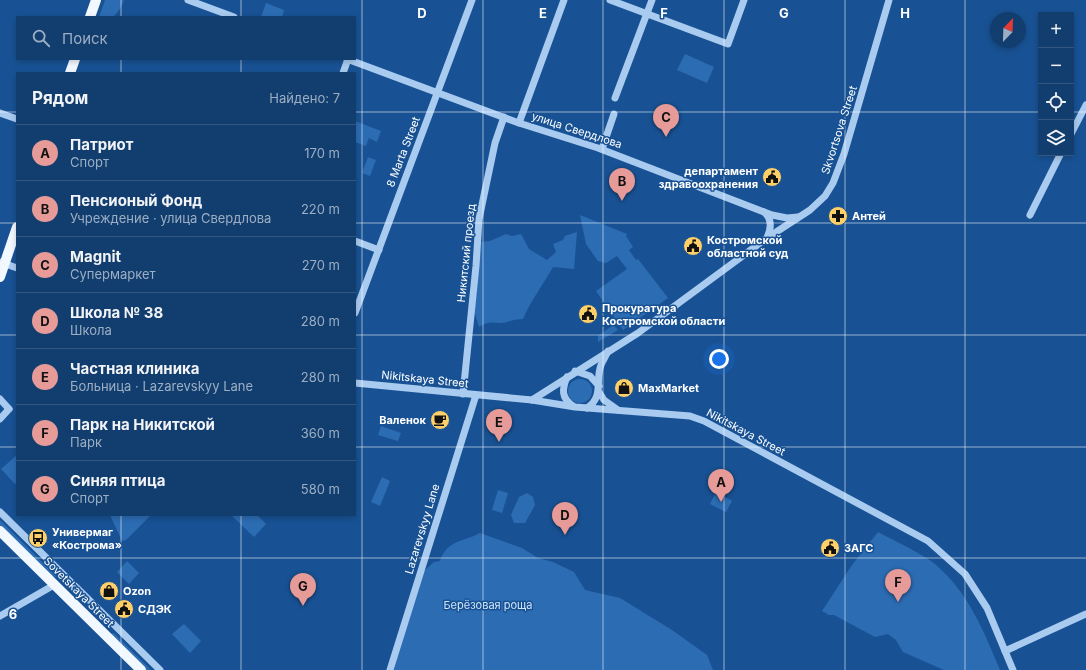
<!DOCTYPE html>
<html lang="ru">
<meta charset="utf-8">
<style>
body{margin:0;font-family:Inter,sans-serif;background:#1f4977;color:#f1f3f6}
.controls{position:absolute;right:12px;top:12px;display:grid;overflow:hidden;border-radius:0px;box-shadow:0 2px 6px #0003}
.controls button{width:36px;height:36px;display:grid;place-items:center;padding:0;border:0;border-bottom:1px solid #315782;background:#123e6f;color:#f1f3f6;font:20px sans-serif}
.compass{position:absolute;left:990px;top:12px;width:36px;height:36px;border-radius:50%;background:#123e6f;box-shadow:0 2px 6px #0003;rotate:23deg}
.you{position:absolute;left:719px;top:359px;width:14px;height:14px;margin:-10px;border:3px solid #fff;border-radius:50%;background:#1a73e8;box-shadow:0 0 0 6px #1a73e833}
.badge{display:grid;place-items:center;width:26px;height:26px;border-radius:50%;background:#e69b98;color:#111;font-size:13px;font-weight:700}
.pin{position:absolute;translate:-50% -33px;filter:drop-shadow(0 1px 2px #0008)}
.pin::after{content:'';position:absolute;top:21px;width:14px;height:12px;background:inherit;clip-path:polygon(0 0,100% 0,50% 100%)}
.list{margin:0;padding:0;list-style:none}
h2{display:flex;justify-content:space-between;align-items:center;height:52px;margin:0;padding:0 16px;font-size:17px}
h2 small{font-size:13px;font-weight:400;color:#9caec3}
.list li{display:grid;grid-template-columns:26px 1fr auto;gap:12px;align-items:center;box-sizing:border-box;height:56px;padding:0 16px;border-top:1px solid #315782}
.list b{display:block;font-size:15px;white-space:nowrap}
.list p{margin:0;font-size:13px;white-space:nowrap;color:#9caec3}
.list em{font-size:13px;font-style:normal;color:#9caec3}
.icon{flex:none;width:22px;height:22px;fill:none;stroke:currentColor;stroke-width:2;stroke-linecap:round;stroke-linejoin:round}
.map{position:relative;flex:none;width:1086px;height:670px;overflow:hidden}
.search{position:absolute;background:#123e6f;box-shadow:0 2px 6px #0003;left:16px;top:16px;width:340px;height:44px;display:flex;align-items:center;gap:10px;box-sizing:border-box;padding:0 14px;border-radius:0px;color:#9caec3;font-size:15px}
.panel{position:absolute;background:#123e6f;box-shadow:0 2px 6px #0003;left:16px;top:72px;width:340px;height:444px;border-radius:0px}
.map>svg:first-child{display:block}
.green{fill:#2c6cb3}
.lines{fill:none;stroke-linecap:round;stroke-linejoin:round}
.minor{stroke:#a9cbf0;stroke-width:7}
.major{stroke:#f2f8ff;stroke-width:10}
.grid{fill:none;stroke:#fff;stroke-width:1;stroke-opacity:0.55}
.labels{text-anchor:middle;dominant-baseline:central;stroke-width:3;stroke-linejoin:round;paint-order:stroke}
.street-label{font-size:11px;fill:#fff;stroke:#185294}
.poi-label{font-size:11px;font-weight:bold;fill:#fff;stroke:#185294;text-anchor:start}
.park-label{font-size:11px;fill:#d0e5fb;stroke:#185294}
.grid-label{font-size:13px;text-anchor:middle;font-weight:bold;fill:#fff;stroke:#185294;stroke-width:3;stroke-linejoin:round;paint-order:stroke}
</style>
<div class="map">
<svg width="1086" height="670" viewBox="0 0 1086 670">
<rect width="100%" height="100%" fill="#185294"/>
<g class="green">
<path d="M105,0h19c-2,7 -6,12 -11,17h-14z"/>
<polygon points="266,3 284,10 282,17 261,17"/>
<polygon points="685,54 714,67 707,83 677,70"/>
<polygon points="355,121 381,131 377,142 369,138 366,146 355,142"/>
<polygon points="368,157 376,160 370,176 362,173"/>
<polygon points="580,215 627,234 626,236 633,247 629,250 636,260 638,259 668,298 623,330 596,291 627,269 617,256 606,263 598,261 586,244"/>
<path d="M577,232l-3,37 -21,-2c-10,18 -22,33 -30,52 -6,0 -10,1 -16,3 -12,3 -15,-3 -28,5l-4,-13 -1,-9 3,-12 3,-51 10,-1 16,-7 6,2 9,-2 8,15 18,11 9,-8 -3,-8 10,-4 2,-4z"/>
<polygon points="612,326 614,326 618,330 598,342 598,336"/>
<circle cx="580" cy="391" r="12"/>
<polygon points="381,426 401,433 398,441 378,435"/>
<polygon points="17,455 17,482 15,484 1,469"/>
<polygon points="382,477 390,481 380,506 371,502"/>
<polygon points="498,490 508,493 502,513 492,510"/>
<polygon points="716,492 732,501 726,512 710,504"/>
<polygon points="527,493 533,497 535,505 525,523 514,523 511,515 519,497"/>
<polygon points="110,515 151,515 126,540 122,541"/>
<polygon points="231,515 257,515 266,524 254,537"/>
<polygon points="0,520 57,577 51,576 0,526"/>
<path d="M878,532c17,9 43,21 57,32 33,28 49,67 65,106h-56l-41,-18 -7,-12 -8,-6 -13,3 -41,-22h-5l-7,-4 30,-46z"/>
<path d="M480,533l42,15 16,10 15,4 21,10 11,18 35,8 52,32 35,25 6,15h-319l29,-98 11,-10 6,-1c7,-21 23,-19 40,-28z"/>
<polygon points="127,561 139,573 129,584 117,572"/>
<polygon points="184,624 201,641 190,653 172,634"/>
<polygon points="114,633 150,669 150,670 146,670 110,634"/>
</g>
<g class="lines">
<g class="minor">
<polyline points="188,0 234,17"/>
<polyline points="610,0 728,44 744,0"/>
<polyline points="347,59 519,123 598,148 772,215 787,218 798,217"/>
<polyline points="343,73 348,59"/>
<polyline points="615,98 652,0"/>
<polyline points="0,113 17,119"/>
<polyline points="519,123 564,0"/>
<polyline points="1071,134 1086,105"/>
<polyline points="602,149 614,114"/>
<path d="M764,212c9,7 7,17 3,26"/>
<polyline points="1030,215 1061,153"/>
<polyline points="355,241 379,250"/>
<polyline points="0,262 17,268"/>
<polyline points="355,313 472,0"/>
<polyline points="575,371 590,376 599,386"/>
<path d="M567,377c-5,12 -6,21 6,29"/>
<polyline points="355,383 532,400 575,407 690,416 704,421 928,541 965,574 987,608 1013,670"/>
<polyline points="599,392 604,400 618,410"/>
<polyline points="463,394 476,266 479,219 495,143 504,117"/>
<polyline points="0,399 9,409"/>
<polyline points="532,400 638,333 767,238 810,210 825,196 833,183 844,154 889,0"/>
<path d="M587,408c17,-11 8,-27 14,-43 2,-5 5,-9 7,-14"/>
<polyline points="0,419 9,409"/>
<polyline points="0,512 160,670"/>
<polyline points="0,616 54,585"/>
<polyline points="1005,651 1086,614"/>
<polyline points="390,670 476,395"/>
</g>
<g class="major">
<polyline points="90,17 96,0"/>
<polyline points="70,73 75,59"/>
<polyline points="0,277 17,227"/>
<polyline points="0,531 141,670"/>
</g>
</g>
<path class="grid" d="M121,0v17M241,0v17M362,0v670M483,0v670M603,0v670M724,0v670M845,0v670M965,0v670M121,59v14M241,59v14M0,112h17M355,112h686M1071,112h15M0,223h17M355,223h731M0,335h17M355,335h731M0,447h17M355,447h731M121,515v155M241,515v155M0,558h1086"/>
<defs>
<g id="civic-disc" transform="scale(1)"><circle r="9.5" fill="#ffcf68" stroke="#185294"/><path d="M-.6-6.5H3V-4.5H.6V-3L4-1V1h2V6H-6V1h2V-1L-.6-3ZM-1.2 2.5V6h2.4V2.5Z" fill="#111"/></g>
<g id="pharmacy-disc" transform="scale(1)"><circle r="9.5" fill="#ffcf68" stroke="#185294"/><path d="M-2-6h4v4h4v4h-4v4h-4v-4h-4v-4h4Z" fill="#111"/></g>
<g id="shop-disc" transform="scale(1)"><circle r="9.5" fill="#ffcf68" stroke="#185294"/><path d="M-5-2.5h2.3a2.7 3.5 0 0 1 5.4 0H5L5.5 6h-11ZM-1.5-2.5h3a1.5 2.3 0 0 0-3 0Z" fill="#111"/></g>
<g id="cafe-disc" transform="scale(1)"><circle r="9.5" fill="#ffcf68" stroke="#185294"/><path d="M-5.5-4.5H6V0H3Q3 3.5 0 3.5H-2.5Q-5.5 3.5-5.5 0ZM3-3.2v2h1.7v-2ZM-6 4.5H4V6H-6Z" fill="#111"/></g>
<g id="bus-disc" transform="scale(1)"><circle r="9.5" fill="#ffcf68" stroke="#185294"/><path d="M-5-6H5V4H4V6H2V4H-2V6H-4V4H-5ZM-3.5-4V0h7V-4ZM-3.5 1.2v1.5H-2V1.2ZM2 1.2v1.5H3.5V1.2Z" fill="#111"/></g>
</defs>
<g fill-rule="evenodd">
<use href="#civic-disc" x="772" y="177"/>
<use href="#pharmacy-disc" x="838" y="216"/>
<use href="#civic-disc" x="693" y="246"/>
<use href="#civic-disc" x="588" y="314"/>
<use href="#shop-disc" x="624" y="388"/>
<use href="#cafe-disc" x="440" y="420"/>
<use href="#bus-disc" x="38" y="538"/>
<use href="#civic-disc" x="830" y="548"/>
<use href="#shop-disc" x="109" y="591"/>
<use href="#civic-disc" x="124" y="609"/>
</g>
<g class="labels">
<g class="street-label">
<text transform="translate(577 130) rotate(18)">улица Свердлова</text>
<text transform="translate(839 130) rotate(-72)">Skvortsova Street</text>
<text transform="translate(403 152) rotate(-69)">8 Marta Street</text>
<text transform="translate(466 253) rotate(-84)">Никитский проезд</text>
<text transform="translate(425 379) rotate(6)">Nikitskaya Street</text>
<text transform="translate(746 432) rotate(28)">Nikitskaya Street</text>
<text transform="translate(422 529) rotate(-73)">Lazarevskyy Lane</text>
<text transform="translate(79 592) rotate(45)">Sovetskaya Street</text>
</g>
<g class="poi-label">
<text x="758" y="171" text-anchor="end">департамент<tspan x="758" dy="13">здравоохранения</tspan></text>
<text x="852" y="216">Антей</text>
<text x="707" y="240">Костромской<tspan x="707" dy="13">областной суд</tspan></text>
<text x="602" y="308">Прокуратура<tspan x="602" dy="13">Костромской области</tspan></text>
<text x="638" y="388">MaxMarket</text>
<text x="426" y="420" text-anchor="end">Валенок</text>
<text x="52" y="532">Универмаг<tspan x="52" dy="13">«Кострома»</tspan></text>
<text x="844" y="548">ЗАГС</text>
<text x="123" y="591">Ozon</text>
<text x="138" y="609">СДЭК</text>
</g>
<g class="park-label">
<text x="488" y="605">Берёзовая роща</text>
</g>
</g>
<g class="grid-label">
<text x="422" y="18">D</text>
<text x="543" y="18">E</text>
<text x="664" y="18">F</text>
<text x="784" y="18">G</text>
<text x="905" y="18">H</text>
<text x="13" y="619">6</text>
</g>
</svg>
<div class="controls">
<button>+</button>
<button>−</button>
<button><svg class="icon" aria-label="locate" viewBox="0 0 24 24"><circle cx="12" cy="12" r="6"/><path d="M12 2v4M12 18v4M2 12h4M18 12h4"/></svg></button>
<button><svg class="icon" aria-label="layers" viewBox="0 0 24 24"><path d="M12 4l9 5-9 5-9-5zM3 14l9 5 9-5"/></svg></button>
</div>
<svg class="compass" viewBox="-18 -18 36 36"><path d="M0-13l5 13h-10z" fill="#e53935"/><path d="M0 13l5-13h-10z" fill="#9caec3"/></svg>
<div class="you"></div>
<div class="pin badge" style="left:721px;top:502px">A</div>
<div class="pin badge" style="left:622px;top:201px">B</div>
<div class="pin badge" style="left:666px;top:137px">C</div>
<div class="pin badge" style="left:565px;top:535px">D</div>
<div class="pin badge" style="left:499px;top:442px">E</div>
<div class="pin badge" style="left:898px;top:602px">F</div>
<div class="pin badge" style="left:303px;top:606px">G</div>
<div class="search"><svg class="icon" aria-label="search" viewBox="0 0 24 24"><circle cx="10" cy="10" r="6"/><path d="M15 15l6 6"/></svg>Поиск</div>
<section class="panel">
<h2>Рядом<small>Найдено: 7</small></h2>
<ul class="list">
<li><span class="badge">A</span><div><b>Патриот</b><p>Спорт</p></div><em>170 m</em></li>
<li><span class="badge">B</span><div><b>Пенсионый Фонд</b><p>Учреждение · улица Свердлова</p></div><em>220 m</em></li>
<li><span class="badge">C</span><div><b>Magnit</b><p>Супермаркет</p></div><em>270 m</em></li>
<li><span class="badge">D</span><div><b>Школа № 38</b><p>Школа</p></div><em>280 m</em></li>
<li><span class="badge">E</span><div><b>Частная клиника</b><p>Больница · Lazarevskyy Lane</p></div><em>280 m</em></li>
<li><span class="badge">F</span><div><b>Парк на Никитской</b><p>Парк</p></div><em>360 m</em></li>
<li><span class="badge">G</span><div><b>Синяя птица</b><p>Спорт</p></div><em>580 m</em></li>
</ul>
</section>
</div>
